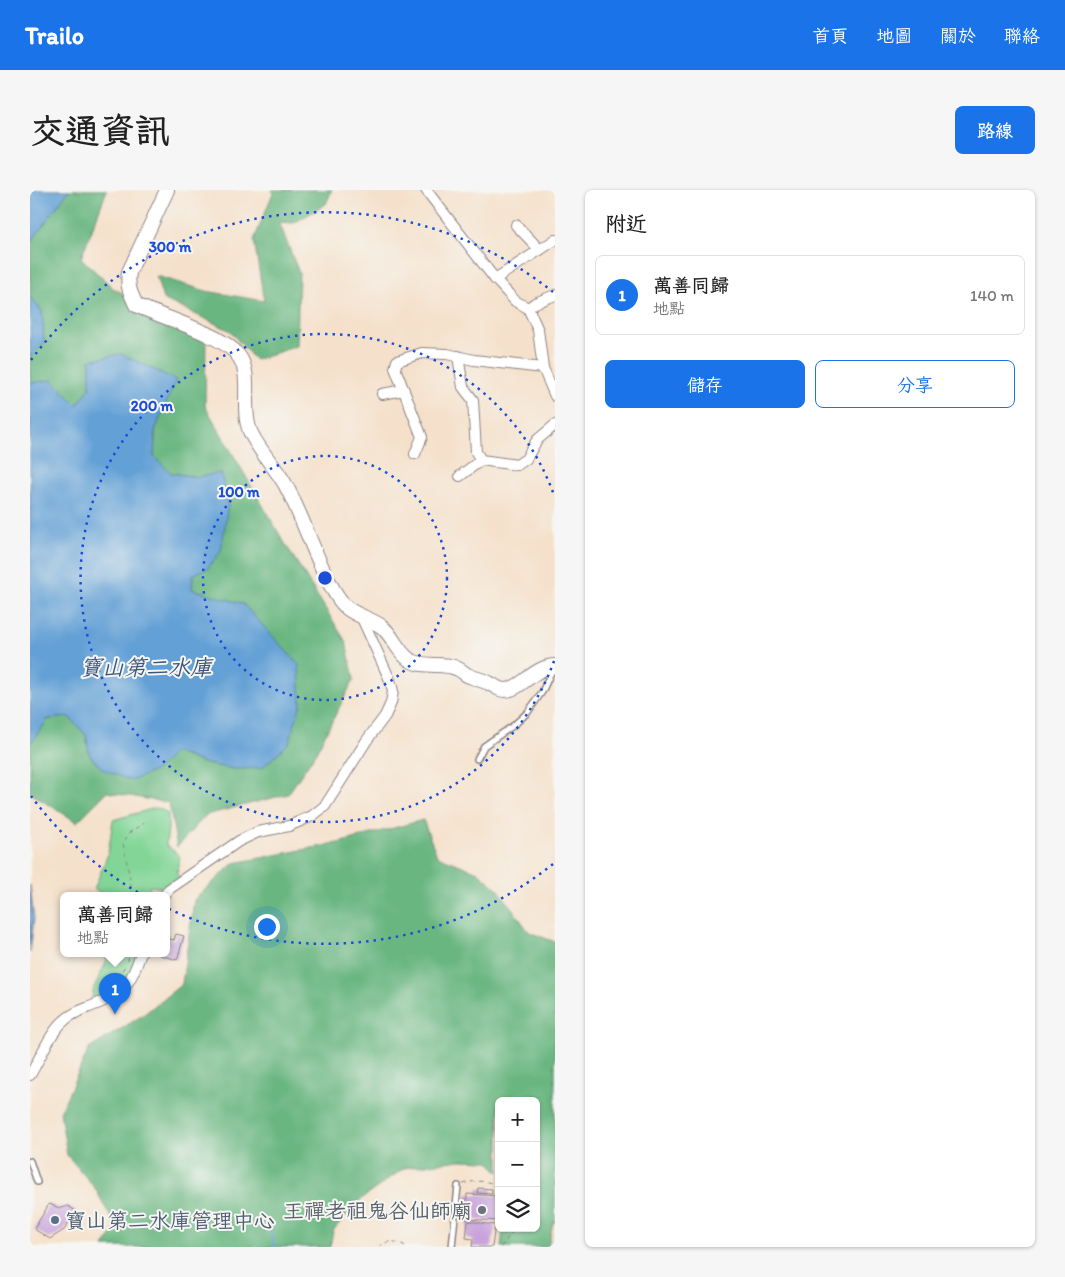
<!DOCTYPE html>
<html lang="zh-TW">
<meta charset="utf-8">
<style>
body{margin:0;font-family:Itim,"LXGW WenKai TC",sans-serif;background:#f6f6f6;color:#222}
.controls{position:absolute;right:15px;bottom:15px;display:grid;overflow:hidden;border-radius:8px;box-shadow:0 1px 4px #0004}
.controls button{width:45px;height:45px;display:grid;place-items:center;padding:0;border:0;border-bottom:1px solid #e0e0e0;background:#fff;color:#222;font:25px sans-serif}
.you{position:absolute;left:236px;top:736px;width:18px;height:18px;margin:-12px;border:4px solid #fff;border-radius:50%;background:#1a73e8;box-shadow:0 0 0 8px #1a73e833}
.badge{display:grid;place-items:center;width:32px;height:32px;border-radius:50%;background:#1a73e8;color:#fff;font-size:16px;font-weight:700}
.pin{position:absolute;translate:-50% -41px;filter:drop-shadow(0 1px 2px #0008)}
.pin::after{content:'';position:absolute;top:26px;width:18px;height:15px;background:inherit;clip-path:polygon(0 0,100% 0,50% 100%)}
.popup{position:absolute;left:30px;top:702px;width:110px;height:65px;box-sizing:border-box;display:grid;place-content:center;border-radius:8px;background:#fff;filter:drop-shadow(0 1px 4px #0005);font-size:16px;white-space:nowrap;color:#767676}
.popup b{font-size:19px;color:#222}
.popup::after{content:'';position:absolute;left:50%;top:100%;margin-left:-10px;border:10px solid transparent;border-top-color:#fff}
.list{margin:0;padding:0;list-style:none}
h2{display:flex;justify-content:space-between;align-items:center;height:65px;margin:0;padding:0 20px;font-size:21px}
h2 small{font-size:16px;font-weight:400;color:#767676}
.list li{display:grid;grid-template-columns:32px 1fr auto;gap:15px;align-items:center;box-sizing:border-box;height:80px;margin:0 10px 10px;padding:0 10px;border:1px solid #e0e0e0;border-radius:8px}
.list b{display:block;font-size:19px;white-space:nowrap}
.list p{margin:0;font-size:16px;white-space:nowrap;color:#767676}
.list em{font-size:16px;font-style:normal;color:#767676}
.actions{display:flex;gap:10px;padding:15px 20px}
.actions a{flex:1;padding:11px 0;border:1px solid #1a73e8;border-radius:8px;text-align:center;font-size:18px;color:#1a73e8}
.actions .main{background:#1a73e8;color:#fff}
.icon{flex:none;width:28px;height:28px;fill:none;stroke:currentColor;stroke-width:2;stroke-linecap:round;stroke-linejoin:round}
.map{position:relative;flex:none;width:525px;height:1057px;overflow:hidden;border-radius:8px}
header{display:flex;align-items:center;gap:30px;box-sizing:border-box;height:70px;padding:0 25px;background:#1a73e8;color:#fff}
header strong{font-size:24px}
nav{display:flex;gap:28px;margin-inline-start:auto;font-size:18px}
.intro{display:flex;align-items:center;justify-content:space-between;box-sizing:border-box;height:120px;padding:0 30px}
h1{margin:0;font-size:35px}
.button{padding:12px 22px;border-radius:8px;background:#1a73e8;color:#fff;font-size:18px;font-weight:700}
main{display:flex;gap:30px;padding:0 30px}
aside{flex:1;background:#fff;border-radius:8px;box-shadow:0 1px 4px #0004}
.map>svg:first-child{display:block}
.green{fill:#82d597;stroke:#527c69}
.forest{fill:#69b680;stroke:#466c5e}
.water{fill:#64a0d5;stroke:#436188}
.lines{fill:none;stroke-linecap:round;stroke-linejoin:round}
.stream{stroke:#64a0d5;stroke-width:2.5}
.building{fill:#c8a2db}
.lane-casing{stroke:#8c8283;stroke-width:8}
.street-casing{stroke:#8c8283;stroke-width:12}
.secondary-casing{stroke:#8c8283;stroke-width:16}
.path{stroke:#8c8283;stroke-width:1;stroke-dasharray:4 4;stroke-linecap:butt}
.lane{stroke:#fff;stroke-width:5}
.street{stroke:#fff;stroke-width:10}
.secondary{stroke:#fff;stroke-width:14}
.ring{fill:none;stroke:#1d4ed8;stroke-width:2.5;stroke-dasharray:2.5 5}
.worship-dot{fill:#6b7280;stroke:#f6f6f2;stroke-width:2}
.service-dot{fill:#5c6f8a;stroke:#f6f6f2;stroke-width:2}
.labels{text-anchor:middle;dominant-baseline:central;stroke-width:4;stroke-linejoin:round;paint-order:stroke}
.worship-label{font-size:21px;fill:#5b616d;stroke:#f6f6f2;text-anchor:end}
.service-label{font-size:21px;fill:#4e5e75;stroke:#f6f6f2;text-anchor:start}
.water-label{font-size:22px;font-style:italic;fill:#3c5479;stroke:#f6f6f2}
.centre{fill:#1d4ed8;stroke:#f6f6f2;stroke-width:2.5}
.ring-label{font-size:15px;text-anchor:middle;font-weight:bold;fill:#1d4ed8;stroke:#f6f6f2;stroke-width:4;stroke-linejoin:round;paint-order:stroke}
</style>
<header>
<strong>Trailo</strong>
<nav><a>首頁</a><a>地圖</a><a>關於</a><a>聯絡</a></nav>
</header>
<div class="intro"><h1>交通資訊</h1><a class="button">路線</a></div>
<main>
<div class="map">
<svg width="525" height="1057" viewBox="0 0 525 1057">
<rect width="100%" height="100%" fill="#f6f6f2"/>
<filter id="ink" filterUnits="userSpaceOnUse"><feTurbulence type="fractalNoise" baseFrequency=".02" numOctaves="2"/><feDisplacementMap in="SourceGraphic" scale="10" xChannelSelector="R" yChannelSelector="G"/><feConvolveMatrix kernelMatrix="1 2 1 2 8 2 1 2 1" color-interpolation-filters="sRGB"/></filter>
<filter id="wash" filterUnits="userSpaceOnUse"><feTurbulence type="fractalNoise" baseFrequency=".0096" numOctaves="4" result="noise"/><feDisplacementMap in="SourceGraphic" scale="20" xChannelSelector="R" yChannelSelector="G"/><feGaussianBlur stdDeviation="1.12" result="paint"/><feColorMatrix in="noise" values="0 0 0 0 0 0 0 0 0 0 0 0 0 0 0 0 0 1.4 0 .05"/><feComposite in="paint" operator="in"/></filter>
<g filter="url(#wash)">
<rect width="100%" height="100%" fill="#f5e1cb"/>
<g class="green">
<polygon points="125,618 131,619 138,624 138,639 136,655 150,666 147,684 152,690 139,699 120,696 117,705 75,705 64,699 78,664 83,630"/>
<polygon points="77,763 111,763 101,790 60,817 64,797 76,773"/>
</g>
<g class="forest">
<polygon points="39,0 77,0 51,68 83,98 176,149 175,216 251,347 316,452 324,489 285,564 258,604 176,625 147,657 139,613 77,602 47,632 0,603 0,554 18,529 39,527 56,545 60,566 72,579 127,580 145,562 176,574 205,579 213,415 162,399 163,385 178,378 191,283 168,287 141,283 124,267 125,240 145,190 60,170 60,198 47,215 22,190 0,193 0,167 14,153 12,121 0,107 0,53"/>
<polygon points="242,0 302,0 296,14 264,33 249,32 269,83 267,156 225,170 199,140 133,109 126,86 176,101 234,111 224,50 243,3"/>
<polygon points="393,630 407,666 448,682 468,699 499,742 525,752 525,1032 523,1033 518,1057 471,1057 473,1038 506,1038 506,911 469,911 469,982 458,971 430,970 374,978 326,1013 303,1041 300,1057 74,1057 86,1037 65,998 37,965 30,922 59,859 113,825 152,794 164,710 204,673 308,653"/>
</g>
<g class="water">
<polygon points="0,0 39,0 0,53"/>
<polygon points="0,107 12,121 14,153 0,167"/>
<polygon points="91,164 146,190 125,240 124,267 141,283 168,287 191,283 198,315 191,361 178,378 163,385 162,399 213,414 269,475 271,514 259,553 232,578 205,579 176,574 145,562 127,580 101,591 72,579 60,566 56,545 39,527 18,529 0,554 0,193 22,190 47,215 60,198 60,170"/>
<polygon points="0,695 4,729 0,763"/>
</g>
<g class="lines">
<polyline class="stream" points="241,1043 245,1057"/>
</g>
<g id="blocks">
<g class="building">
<polygon points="146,744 154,746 147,770 130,765 131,763 136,763 136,748 144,750"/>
<polygon points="448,998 462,999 462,1004 447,1003"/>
<polygon points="437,1004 469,1006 467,1031 435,1029"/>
<polygon points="19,1014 30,1018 38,1016 46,1021 34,1040 20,1049 4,1039"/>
<polygon points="438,1031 465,1035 462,1057 442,1057 443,1049 436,1048"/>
</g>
</g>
</g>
<g filter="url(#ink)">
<use href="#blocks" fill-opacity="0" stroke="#8c8283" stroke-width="1"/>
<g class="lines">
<g class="lane-casing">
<g id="lane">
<polyline points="447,569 454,556 484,535 498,522 512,502 523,478"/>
<polyline points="0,971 7,992"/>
<polyline points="422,1057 428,996"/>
</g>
</g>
<g class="street-casing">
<g id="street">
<polyline points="396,0 465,89 485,111 498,118 508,140 513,178 525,206"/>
<polyline points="486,35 510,60"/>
<polyline points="465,89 525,50"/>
<polyline points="498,118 505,113 525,105"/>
<polyline points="428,166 433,197 443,210 446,262 451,270 487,275 496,269 507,250 525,235"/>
<polyline points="352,204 374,200"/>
<polyline points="385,264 392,247 365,178 367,171 392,163 417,164 444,170 513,178"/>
<polyline points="430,286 451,270"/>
<polyline points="135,705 139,699 209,651 228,642 259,636 282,626 295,616 337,550 355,526 361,513 363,501 360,490 331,426"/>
<path d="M0,885c10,-16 20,-43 35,-55 7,-7 17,-10 27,-14 32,-12 39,-22 49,-53"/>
</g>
</g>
<g class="secondary-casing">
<path id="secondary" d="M137,0l-38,82c-2,15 1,20 7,33 25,12 85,29 101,49 17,19 3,53 13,77 7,17 25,36 35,53 17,31 27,65 43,96 5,10 12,22 19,28 10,8 24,11 34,18 12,9 16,26 29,34 14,9 34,1 48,9 3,1 6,4 9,6 7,3 15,5 22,8 6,3 9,7 16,7 16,0 28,-23 50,-24"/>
</g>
<g class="path">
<polyline points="103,705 93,653 100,642 114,633"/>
<polyline points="98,771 99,763"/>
<path d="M70,803c7,-11 19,-17 26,-28"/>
<polyline points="85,824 85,815"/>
<path d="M433,994c12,-4 24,-4 36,2"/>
<path d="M349,1057c8,-8 19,-6 28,0"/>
<polyline points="471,1057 485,1038"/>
</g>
<use href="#lane" class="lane"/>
<use href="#street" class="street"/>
<use href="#secondary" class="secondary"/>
</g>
</g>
<g class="ring">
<circle cx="295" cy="388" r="122"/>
<path d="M524 471A244 244 0 1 1 524 305"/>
<path d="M523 674A366 366 0 0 1 1 606M1 170A366 366 0 0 1 523 102"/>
</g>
<circle class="worship-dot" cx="452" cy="1020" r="5"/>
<circle class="service-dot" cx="25" cy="1030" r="5"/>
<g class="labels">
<g class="worship-label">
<text x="442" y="1020">王禪老祖鬼谷仙師廟</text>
</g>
<g class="service-label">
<text x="35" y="1030">寶山第二水庫管理中心</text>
</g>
<g class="water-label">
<text x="116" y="477">寶山第二水庫</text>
</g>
</g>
<circle cx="295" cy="388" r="8" class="centre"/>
<g class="ring-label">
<text x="140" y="62">300 m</text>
<text x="122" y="221">200 m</text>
<text x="209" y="307">100 m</text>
</g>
</svg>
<div class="controls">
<button>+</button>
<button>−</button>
<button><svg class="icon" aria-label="layers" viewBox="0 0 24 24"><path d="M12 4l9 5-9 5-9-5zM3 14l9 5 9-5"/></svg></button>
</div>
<div class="you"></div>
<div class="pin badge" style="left:85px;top:824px">1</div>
<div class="popup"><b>萬善同歸</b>地點</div>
</div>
<aside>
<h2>附近<small></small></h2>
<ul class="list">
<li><span class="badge">1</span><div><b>萬善同歸</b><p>地點</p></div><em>140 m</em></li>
</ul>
<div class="actions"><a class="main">儲存</a><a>分享</a></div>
</aside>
</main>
